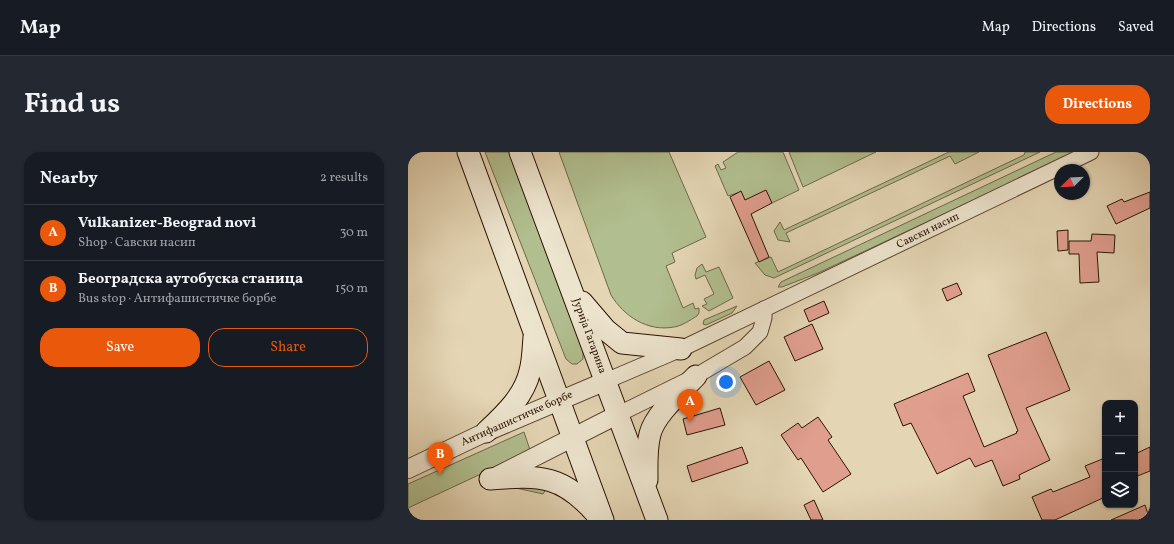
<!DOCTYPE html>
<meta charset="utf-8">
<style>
body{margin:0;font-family:Vollkorn,serif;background:#242831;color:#f1f3f6}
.controls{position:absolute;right:12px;bottom:12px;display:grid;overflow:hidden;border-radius:8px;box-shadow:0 1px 3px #0004}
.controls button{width:36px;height:36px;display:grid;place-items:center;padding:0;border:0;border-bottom:1px solid #363941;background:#171b24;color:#f1f3f6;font:20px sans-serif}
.compass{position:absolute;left:646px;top:12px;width:36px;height:36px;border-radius:50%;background:#171b24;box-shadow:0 1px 3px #0004;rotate:246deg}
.you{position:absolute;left:318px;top:230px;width:14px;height:14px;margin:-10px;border:3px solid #fff;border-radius:50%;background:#1a73e8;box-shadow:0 0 0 6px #1a73e833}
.badge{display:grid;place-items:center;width:26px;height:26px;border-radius:50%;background:#ea580c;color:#fff;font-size:13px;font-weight:700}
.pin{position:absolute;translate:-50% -33px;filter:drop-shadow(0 1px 2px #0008)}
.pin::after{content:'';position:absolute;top:21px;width:14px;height:12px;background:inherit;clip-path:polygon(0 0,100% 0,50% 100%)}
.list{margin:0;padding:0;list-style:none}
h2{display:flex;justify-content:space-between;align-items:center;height:52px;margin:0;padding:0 16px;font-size:17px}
h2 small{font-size:13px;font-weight:400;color:#9ea1a6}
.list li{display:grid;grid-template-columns:26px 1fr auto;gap:12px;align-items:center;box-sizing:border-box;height:56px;padding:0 16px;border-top:1px solid #363941}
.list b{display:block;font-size:15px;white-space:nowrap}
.list p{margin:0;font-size:13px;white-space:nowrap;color:#9ea1a6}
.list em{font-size:13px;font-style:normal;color:#9ea1a6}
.actions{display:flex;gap:8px;padding:12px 16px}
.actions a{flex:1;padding:9px 0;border:1px solid #ea580c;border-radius:16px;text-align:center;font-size:14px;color:#ea580c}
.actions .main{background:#ea580c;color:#fff}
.icon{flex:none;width:22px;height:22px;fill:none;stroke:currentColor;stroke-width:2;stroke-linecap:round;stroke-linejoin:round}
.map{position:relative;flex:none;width:742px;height:368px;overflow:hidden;border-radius:16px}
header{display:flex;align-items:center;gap:24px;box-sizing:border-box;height:56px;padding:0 20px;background:#171b24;border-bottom:1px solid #363941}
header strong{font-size:19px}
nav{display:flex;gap:22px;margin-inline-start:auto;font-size:14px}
.intro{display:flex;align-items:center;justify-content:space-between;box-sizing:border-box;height:96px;padding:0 24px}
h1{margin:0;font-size:28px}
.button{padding:10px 18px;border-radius:16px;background:#ea580c;color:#fff;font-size:14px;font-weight:700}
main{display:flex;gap:24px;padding:0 24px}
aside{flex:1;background:#171b24;border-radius:16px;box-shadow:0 1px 3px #0004}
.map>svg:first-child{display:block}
.green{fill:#b1be8f;stroke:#6e6848}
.building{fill:#e09e8e;stroke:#2b1302}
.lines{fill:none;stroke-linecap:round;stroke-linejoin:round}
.minor-casing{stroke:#59442e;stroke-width:17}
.tertiary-casing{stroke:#59442e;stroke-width:20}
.secondary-casing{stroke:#2b1302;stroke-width:23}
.minor{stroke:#ede4ce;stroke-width:15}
.tertiary{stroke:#ede4ce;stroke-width:18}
.secondary{stroke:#ede4ce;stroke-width:21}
.labels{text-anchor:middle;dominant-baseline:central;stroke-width:3.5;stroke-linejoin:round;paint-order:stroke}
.street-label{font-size:11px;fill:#2b1302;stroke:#ede4ce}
</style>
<header>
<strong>Map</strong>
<nav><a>Map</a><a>Directions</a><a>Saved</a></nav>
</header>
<div class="intro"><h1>Find us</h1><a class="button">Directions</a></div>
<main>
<aside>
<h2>Nearby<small>2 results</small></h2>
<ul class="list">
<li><span class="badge">A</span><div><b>Vulkanizer-Beograd novi</b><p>Shop · Савски насип</p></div><em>30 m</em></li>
<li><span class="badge">B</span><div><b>Београдска аутобуска станица</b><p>Bus stop · Антифашистичке борбе</p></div><em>150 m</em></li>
</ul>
<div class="actions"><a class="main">Save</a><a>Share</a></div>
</aside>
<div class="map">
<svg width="742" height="368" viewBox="0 0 742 368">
<rect width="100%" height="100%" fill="#e4d5b4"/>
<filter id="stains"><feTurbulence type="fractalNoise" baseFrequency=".005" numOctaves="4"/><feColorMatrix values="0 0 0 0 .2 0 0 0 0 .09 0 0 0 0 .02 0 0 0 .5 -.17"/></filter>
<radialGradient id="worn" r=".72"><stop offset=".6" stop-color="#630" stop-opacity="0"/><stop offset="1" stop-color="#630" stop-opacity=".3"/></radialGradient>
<g class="green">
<polygon points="77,0 101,0 175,199 175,207 169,212 164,212 158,207"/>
<path d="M151,0h110l37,85 -34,16 3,9 -9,4 17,42 10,-5 2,6 4,-1v5l-2,3c-7,4 -15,10 -23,11 -27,5 -50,-11 -63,-32z"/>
<polygon points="330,0 375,0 391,38 364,51 337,48 332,40 320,44 307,14 310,12 313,18 318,16 315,10"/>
<polygon points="381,0 468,0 395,35"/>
<polygon points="541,0 571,0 547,12 542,4 378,81 382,90 370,88 366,79 372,70 376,78"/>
<polygon points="617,0 632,0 366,126 357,123 347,111 363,105 370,120 616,3"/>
<polygon points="648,0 668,0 410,121 374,135 370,135 373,130"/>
<polygon points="294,112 298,120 311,115 325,146 301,159 294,154 299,152 296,147 306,142 297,123 288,127 287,123 289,116"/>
<polygon points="329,154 324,161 298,173 295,172 296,168"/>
<polygon points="116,280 122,298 105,307 0,356 0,332"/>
<polygon points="123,332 138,337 135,342 108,336"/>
</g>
<g class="building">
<polygon points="358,38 364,51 343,62 361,105 351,110 322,45 333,39 337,48"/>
<polygon points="742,40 742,56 708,72 699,54 714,47 716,50"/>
<polygon points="660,78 660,98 650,99 649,79"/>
<polygon points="684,82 707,83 706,101 689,100 691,130 672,131 671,102 661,102 661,89 683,89"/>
<polygon points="549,131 554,142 539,149 534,137"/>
<polygon points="416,149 421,161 401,170 396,158"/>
<polygon points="404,172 415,197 387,209 376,185"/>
<polygon points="638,180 662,238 618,256 642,308 611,323 612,327 595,334 584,308 567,315 562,306 529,322 503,271 495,274 486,252 560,221 567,239 555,244 576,295 609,281 608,280 610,279 580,203"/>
<polygon points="361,209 377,238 348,253 332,225"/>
<polygon points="312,256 317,273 279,283 275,267"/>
<polygon points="410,265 424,285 420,288 443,322 415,340 393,306 390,308 373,283 390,271 394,276"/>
<polygon points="334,295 340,311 284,330 279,314"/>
<polygon points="742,295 742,319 727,325 727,302"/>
<polygon points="697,306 697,345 647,368 634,368 624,345 643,337 645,340 682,325 677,314"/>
<polygon points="406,348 415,368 403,368 396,353"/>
<polygon points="737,353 742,368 703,368"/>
</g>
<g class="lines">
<g class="minor-casing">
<g id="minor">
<polyline points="198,229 273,197 683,0"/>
<polyline points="209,263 288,224 337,195 352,180 356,166 356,157"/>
</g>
</g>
<g class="tertiary-casing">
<g id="tertiary">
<polyline points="0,317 78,280 198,229"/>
<polyline points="85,326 209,263"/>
</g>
</g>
<g class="secondary-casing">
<g id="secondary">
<polyline points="60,0 195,368"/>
<polyline points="112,0 249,368"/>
<polyline points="174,150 198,178 214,191 273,197"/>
<path d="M78,280c18,-17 38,-35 44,-61 3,-11 3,-23 4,-34"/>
<path d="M82,327c52,-4 73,-4 108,37"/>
<path d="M239,328c0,-15 -1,-31 3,-46 5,-20 32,-43 46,-58"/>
</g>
</g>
<use href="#minor" class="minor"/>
<use href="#tertiary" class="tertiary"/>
<use href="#secondary" class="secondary"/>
</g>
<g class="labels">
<g class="street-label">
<text transform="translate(520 79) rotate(-26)">Савски насип</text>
<text transform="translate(181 184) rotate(70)">Јурија Гагарина</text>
<text transform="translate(109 267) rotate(-24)">Антифашистичке борбе</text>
</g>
</g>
<rect width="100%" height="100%" filter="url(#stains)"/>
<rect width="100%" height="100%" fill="url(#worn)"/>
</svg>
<div class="controls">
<button>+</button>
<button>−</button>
<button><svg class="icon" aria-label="layers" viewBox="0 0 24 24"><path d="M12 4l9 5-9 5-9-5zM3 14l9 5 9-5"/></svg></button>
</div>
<svg class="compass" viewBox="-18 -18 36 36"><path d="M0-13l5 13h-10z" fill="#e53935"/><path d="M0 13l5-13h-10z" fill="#9ea1a6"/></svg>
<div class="you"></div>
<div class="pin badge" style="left:282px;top:270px">A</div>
<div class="pin badge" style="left:32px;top:323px">B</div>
</div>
</main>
